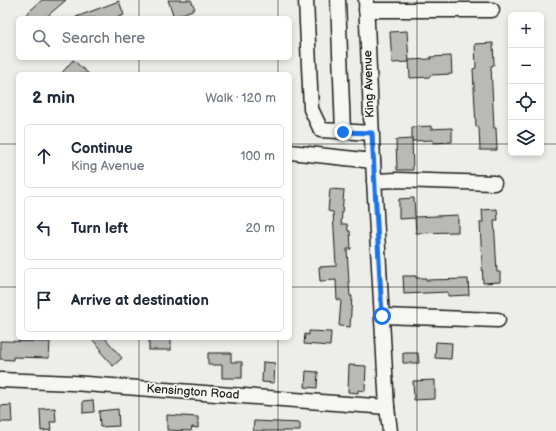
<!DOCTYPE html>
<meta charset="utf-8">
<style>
body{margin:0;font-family:"Balsamiq Sans",sans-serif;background:#f6f6f7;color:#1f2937}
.controls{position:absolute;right:12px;top:12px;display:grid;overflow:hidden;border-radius:6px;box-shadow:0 2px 6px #0003}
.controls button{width:36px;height:36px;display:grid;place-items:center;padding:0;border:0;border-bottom:1px solid #e0e1e3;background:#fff;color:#1f2937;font:20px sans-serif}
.stop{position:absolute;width:12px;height:12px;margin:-9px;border:3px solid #1a73e8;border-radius:50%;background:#fff}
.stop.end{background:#1a73e8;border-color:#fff;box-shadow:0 1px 4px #0008}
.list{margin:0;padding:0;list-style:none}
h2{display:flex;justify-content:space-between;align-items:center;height:52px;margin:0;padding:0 16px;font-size:17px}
h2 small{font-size:13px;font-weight:400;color:#747a83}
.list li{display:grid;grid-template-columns:26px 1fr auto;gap:12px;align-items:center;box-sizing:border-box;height:64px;margin:0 8px 8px;padding:0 8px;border:1px solid #e0e1e3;border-radius:6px}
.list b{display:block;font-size:15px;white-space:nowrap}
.list p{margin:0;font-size:13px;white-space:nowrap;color:#747a83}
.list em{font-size:13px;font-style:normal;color:#747a83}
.icon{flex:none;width:22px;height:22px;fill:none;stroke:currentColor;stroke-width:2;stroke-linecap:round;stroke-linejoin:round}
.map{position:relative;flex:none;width:556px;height:431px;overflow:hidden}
.search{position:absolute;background:#fff;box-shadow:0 2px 6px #0003;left:16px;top:16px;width:276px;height:44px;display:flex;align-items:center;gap:10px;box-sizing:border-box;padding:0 14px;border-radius:6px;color:#747a83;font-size:15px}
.panel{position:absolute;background:#fff;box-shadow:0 2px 6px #0003;left:16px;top:72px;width:276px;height:268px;border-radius:6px}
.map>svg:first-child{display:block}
.building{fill:#b9b9b6;stroke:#1c1c1c}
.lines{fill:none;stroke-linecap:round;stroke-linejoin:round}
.minor-casing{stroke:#1c1c1c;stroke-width:17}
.minor{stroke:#f6f6f2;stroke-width:14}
.route{stroke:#1a73e8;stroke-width:5}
.grid{fill:none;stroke:#1c1c1c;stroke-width:1;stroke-opacity:0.55}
.labels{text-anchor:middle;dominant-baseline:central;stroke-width:3.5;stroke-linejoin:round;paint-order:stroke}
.street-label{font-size:12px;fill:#1c1c1c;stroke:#f6f6f2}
</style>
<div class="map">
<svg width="556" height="431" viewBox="0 0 556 431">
<rect width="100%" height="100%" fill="#edede9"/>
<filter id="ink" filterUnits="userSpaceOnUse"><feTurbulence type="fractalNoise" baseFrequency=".025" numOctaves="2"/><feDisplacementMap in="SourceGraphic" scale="8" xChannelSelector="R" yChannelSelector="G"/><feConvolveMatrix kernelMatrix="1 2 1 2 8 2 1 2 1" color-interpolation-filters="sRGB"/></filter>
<g filter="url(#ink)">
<g class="building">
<polygon points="42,0 66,0 45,18 22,18"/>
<polygon points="168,0 191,0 195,9 174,17"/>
<polygon points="119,1 124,15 116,18 76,18 76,17"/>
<polygon points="407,31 409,62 392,63 390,32"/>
<polygon points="493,43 494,65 491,66 494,128 496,128 497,150 480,150 479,127 476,127 473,69 476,68 475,44"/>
<polygon points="451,56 452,74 430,75 430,77 410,78 409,60 431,59 430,57"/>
<polygon points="73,60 89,74 61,74"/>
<polygon points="431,126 431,129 452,128 452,142 433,143 433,140 412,141 412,127"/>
<polygon points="412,139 413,170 397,170 396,140"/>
<polygon points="330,189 344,190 341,224 347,224 348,231 350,231 351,249 347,249 349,283 350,296 352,296 350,327 339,326 341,300 337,300 336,280 320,281 319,267 336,266 333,212 328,211"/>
<polygon points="414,198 415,217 458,215 458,232 416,233 415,218 399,219 399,199"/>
<polygon points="497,209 498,220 494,220 497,272 500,272 500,282 483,283 480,222 483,222 482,210"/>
<polygon points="403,276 416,276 416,278 426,278 426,280 468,279 469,295 448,296 448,292 404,294"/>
<polygon points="309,331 331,332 330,346 304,344 305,334 309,335"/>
<polygon points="91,338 105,338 122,358 113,366 100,351 102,350"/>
<rect x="149" y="338" width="22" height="12"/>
<polygon points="0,341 50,342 49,358 13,357 13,360 0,359"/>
<polygon points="436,342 452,343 451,359 435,358"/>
<polygon points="208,353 231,353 231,362 242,362 242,378 222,378 222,365 208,365"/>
<polygon points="403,353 418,353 419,363 403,363"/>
<polygon points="263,362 275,363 274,383 262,382"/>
<polygon points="349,365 366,366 365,391 358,390 358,393 348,392"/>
<polygon points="306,371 318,372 317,388 305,387"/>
<polygon points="435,380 435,399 414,400 413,381"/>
<polygon points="93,400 94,412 83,413 83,401"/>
<polygon points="11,405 12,422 0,422 0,406"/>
<polygon points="55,408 56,422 50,422 51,430 41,431 40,409"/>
<polygon points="118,409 119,426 100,427 99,411"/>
<polygon points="167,415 198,417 198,428 192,427 191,431 167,430"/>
<polygon points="254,421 300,423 300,431 253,431"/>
</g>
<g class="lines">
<g class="minor-casing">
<g id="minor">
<polyline points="306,0 311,109 321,130 372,133"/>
<polyline points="338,0 343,132"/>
<polyline points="366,0 373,161 387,407 390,431"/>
<polyline points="366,10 492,10"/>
<polyline points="290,152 373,161"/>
<polyline points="374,181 397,180 494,183"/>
<polyline points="382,316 498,320"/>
<polyline points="0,380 73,383 387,407"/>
</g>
</g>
<use href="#minor" class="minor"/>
</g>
</g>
<g class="lines" filter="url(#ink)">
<polyline class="route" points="343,132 372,133 382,316"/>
</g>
<path class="grid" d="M139,0v18M278,0v18M417,0v431M139,58v16M278,58v16M0,144h18M290,144h221M541,144h15M0,287h18M290,287h266M139,338v93M278,338v93"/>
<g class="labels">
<g class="street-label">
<text transform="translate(369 84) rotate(-92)">King Avenue</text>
<text transform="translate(193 392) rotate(4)">Kensington Road</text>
</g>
</g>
</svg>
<div class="controls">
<button>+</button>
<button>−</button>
<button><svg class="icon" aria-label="locate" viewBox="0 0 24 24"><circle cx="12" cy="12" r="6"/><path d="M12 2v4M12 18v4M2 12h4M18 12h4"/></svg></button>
<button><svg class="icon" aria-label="layers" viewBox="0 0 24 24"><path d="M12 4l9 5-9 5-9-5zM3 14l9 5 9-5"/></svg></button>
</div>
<div class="stop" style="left:382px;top:316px"></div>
<div class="stop end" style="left:343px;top:132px"></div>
<div class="search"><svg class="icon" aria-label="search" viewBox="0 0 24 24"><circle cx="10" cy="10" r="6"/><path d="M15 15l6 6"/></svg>Search here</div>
<section class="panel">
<h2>2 min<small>Walk · 120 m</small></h2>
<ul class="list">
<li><svg class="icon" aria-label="ahead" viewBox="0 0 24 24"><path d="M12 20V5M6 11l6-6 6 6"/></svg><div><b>Continue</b><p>King Avenue</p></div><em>100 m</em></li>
<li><svg class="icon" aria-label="left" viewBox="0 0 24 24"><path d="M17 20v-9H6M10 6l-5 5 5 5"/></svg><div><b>Turn left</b></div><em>20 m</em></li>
<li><svg class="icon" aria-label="arrive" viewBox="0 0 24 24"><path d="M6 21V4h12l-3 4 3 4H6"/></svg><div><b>Arrive at destination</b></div></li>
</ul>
</section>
</div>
